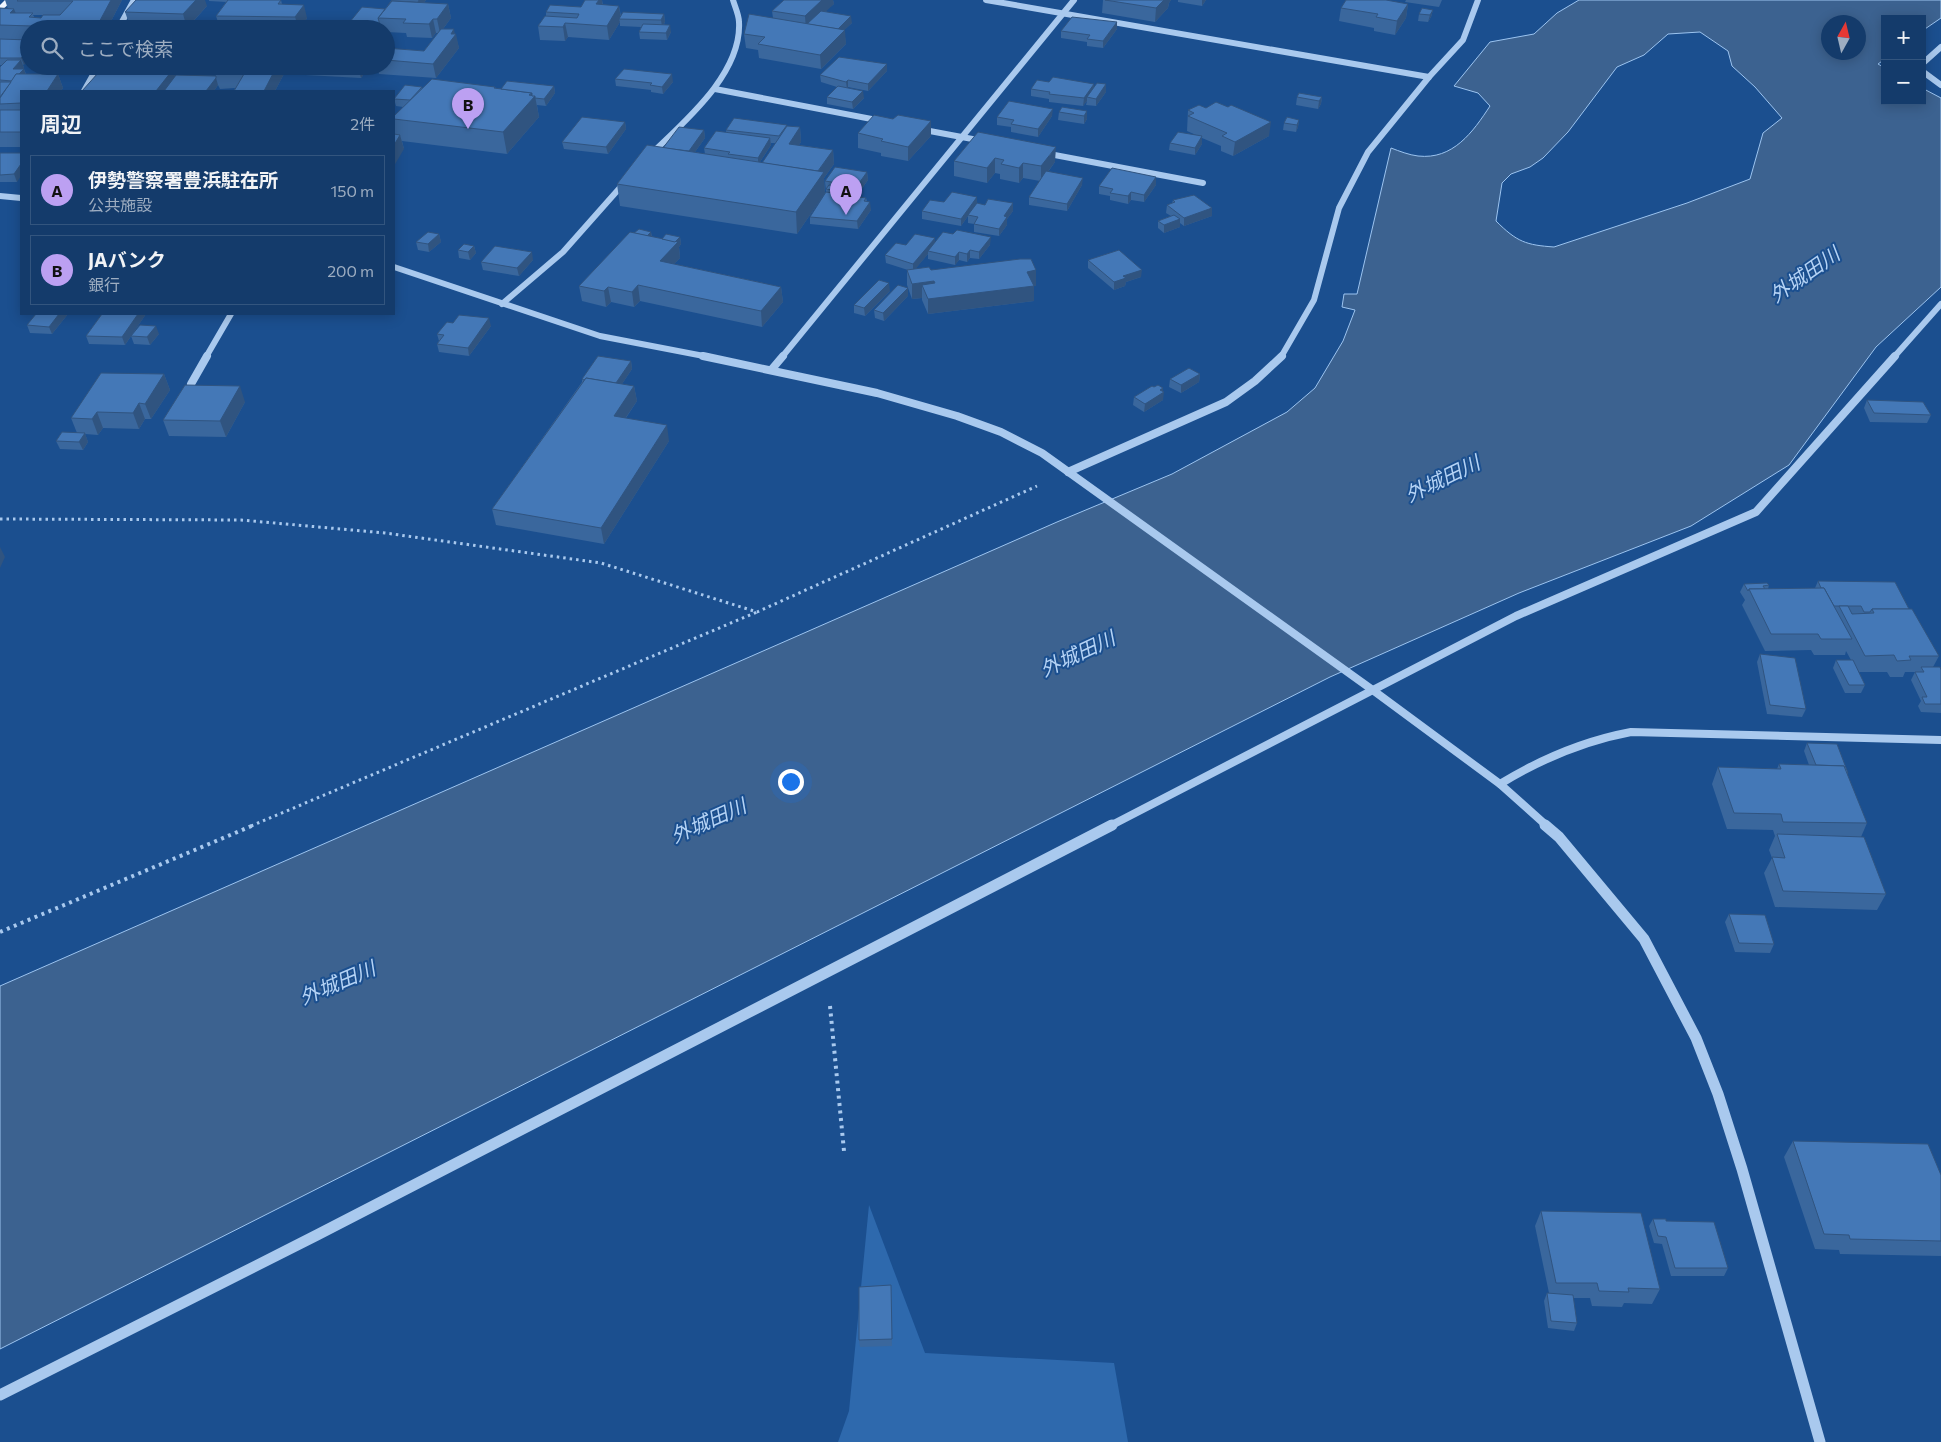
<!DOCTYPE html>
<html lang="ja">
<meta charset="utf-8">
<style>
body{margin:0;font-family:Commissioner,"Noto Sans JP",sans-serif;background:#1d4271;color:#f1f3f6}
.controls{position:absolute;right:15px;top:15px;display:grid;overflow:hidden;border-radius:0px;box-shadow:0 2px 12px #0003}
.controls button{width:45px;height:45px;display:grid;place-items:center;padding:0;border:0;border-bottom:1px solid #33557e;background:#143b6b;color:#f1f3f6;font:25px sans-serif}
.compass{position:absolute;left:1821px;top:15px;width:45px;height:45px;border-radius:50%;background:#143b6b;box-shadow:0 2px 12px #0003;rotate:8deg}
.you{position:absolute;left:790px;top:781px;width:18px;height:18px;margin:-12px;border:4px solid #fff;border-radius:50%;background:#1a73e8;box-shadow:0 0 0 8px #1a73e833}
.badge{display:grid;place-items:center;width:32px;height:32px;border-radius:50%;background:#bca0f2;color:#111;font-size:16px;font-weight:700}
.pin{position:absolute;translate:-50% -41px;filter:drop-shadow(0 1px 2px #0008)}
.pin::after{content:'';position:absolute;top:26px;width:18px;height:15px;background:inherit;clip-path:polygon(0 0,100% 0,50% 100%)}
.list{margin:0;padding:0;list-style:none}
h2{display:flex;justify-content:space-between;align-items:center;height:65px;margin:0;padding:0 20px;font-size:21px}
h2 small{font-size:16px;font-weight:400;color:#9dadc1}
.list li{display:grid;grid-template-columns:32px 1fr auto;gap:15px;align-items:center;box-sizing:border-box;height:70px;margin:0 10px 10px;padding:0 10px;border:1px solid #33557e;border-radius:0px}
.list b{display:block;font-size:19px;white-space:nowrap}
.list p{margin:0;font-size:16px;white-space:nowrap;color:#9dadc1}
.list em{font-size:16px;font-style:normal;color:#9dadc1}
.icon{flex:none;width:28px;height:28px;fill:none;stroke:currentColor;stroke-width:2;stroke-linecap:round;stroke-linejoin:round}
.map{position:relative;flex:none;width:1941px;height:1442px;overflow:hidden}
.search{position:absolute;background:#143b6b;box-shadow:0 2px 12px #0003;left:20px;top:20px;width:375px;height:55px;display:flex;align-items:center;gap:12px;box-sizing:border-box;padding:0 18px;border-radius:28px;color:#9dadc1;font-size:19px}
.panel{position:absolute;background:#143b6b;box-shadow:0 2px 12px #0003;left:20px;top:90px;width:375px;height:225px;border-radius:0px}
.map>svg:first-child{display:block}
.green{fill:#2e69ad}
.water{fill:#3c6290;stroke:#9cc4f0;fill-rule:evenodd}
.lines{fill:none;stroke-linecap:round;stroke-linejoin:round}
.path-far1{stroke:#a9c9ee;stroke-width:3;stroke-dasharray:2.5 4;stroke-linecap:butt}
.path{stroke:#a9c9ee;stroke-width:4;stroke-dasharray:3 4.5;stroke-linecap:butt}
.minor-far2{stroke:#a9c9ee;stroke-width:6}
.minor-far1{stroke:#a9c9ee;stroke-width:8}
.minor{stroke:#a9c9ee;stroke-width:11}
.major{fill:#f0f6ff;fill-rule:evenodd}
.wall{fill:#3a679d;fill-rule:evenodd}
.shaded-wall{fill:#305480}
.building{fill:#4478b7;stroke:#305480}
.labels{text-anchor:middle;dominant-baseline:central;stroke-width:4;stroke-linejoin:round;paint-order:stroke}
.water-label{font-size:20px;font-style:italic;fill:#b5d3f5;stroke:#1b4f8f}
</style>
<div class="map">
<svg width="1941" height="1442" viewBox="0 0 1941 1442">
<rect width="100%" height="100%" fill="#1b4f8f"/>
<polygon class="green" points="869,1205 925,1353 1114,1363 1128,1442 838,1442 849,1411"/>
<path class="water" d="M1579,0h362v18l-19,13v-12h-37v40l-7,5 7,4v33h37v-13l19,10v189l-65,60 -87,118 -98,61 -172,67 -189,84 -1330,672v-363l1057,-464 115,-48 115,-62 28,-24 28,-47 12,-31 -13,-3 2,-13h13l34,-146c8,3 18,7 27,8 35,4 55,-24 72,-50l-12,-13 -24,-7 36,-44 44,-8 23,-21zM1828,22h30v30h-30zM1700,32l28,19 4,15 23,21 27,31 -19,15 -13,46 -63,24 -133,44c-28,-2 -37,-5 -58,-26l6,-38 9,-9 19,-7 13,-9 25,-26 49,-65 27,-12 24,-21z"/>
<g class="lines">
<g class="path-far1">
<polyline points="0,519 241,520 385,533 601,563 757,612 1037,486"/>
<polyline points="251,826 757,612"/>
</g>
<g class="path">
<polyline points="0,932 254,825"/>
<polyline points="830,1006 844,1151"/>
</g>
<g class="minor-far2">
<polyline points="986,0 1429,77"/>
<polyline points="118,29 134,0"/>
<polyline points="1922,64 1941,47"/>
<polyline points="1922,71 1941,85"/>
<polyline points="715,89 882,121"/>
<polyline points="84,91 98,66"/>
<polyline points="919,129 983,141"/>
<polyline points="1044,153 1203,183"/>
<path d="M651,154c33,-32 91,-80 88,-132 0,-7 -4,-15 -6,-22"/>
<polyline points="0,196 21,198"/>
<polyline points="394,267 600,336 709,357"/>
<polyline points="502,304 563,252 625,182"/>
<polyline points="206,357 231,314"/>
<polyline points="782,357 1074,0"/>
<polyline points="1281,357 1314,300 1339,208 1368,152 1429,77 1463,40 1478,0"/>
<polyline points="1894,357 1941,304"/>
</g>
<g class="minor-far1">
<polyline points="703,356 877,393 957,416 1001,432 1042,453 1374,691 1500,784 1547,826"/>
<polyline points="772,369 783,356"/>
<polyline points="191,384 207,356"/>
<polyline points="1068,472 1226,402 1255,381 1282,356"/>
<path d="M1500,784c41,-25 83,-43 131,-52l310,8"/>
<polyline points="1110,826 1516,616 1756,512 1895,356"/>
</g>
<g class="minor">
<polyline points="1545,825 1559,837 1644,939 1696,1038 1718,1094 1742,1169 1820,1442"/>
<polyline points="0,1395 317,1235 1112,825"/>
</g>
<polygon class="major" points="5,0 13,0 0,12 0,5"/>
</g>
<g class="wall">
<path d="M5,0h117l-15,29h-78v11l-29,-1v-31l8,1zM33,15h28l-20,3h-6z"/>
<polygon points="209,0 281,0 282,4 307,18 301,29 200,29 219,25 216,16 226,2 209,1"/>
<polygon points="392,0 426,0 424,3 448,4 451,18 443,29 455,34 459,48 436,78 379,74 377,66 386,66 386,48 424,51 438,33 436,33 432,38 407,37 406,33 386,32 386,29 351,29 349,23 385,9"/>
<polygon points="602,0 603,5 619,6 621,16 664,14 665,22 664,24 671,32 667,40 640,39 639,32 641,27 620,26 620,22 609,40 568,37 565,41 540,40 538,26 546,16 546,12 581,7"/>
<polygon points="784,0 833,0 834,4 825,11 852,23 844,30 846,44 821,69 759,58 758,50 746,48 744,34 773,18 772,11"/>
<polygon points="1103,0 1171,0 1169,3 1168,8 1155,22 1102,13"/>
<polygon points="1178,0 1206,0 1202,6 1178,2"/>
<polygon points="1406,0 1442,0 1439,7 1405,2"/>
<polygon points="1408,4 1406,18 1395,35 1374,31 1374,28 1339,21 1341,8"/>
<polygon points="207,6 191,24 141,29 143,26 130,26 125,12"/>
<polygon points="1433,10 1431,17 1428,22 1418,21 1419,14"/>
<polygon points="1117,22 1117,29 1103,48 1087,46 1087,42 1061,38 1061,31"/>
<polygon points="0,39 29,40 29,64 28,61 23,65 24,68 23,69 24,69 26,74 58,74 63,88 61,91 21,91 21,147 0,147 0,67 2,65 0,65"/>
<polygon points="55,66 88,66 87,68 80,67 76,71 56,71"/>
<polygon points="172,66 175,77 216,76 215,74 220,66 284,66 285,72 275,91 234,91 235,88 220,89 218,85 214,91 142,74"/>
<polygon points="285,66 370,66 361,78 287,74"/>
<polygon points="887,71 868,91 848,87 848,88 864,98 853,109 827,104 827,97 837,87 821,82 820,75"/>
<polygon points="615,79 673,82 663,94 651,92 651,90 616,86"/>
<polygon points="1049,82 1094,84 1094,86 1106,84 1106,92 1096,106 1086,105 1087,101 1083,106 1049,102 1049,99 1031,96 1031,89"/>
<polygon points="554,86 555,93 546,106 537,105 539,117 507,154 402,141 404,149 394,134 394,116 403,107 396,106 394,99 422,88 495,87 496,89 501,89"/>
<polygon points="1297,97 1322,97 1321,104 1318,109 1296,105"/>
<polygon points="1188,110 1269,136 1233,156 1221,151 1221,146 1202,138 1202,144 1195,155 1169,150 1170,143 1196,135 1187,131"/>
<polygon points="1087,111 1087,119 1084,124 1058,120 1059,112"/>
<polygon points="1052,116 1038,137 1011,132 1011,127 997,125 997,117"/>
<polygon points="893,119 931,121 931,136 908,161 881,156 881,153 858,148 858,133"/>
<polygon points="1299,120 1298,127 1296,132 1283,130 1284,123"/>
<polygon points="625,122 626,129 608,154 564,149 562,142"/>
<path d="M787,126l13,1 1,15 -2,3 34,5 1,14 -10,14 1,15 -28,41 -177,-28 -3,-22 46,-36 41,-18 1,8 -10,14 10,2 -1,-6 22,-16v-2zM771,143h5l-14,20 -2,-1 11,-17z"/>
<polygon points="978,132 1055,162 1048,172 1082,185 1067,211 1029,205 1029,197 1040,181 1023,178 1019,183 1000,179 1000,174 995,173 987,183 954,176 954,161"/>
<polygon points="0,153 21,153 17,182 0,182"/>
<polygon points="867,172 868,180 858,194 842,192 842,194 866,198 867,201 871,210 858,229 810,224 810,217 826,192 825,181"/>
<polygon points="1156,185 1144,202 1131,200 1128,204 1110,200 1110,196 1099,194 1099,186"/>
<polygon points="1173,200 1212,208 1212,216 1184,226 1180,223 1180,227 1164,233 1158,228 1158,221 1171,216 1166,213 1167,205 1172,203"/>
<polygon points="944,202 977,203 985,205 1013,203 1013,211 1007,219 1007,225 999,236 974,232 974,224 968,223 968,216 961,226 922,219 922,211"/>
<polygon points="651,232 652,237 662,239 680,237 681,244 679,247 680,258 674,264 781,287 783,302 762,327 640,301 634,307 611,302 606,307 582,301 579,286 634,233"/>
<polygon points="439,234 441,242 429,252 418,250 416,242"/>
<polygon points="935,238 935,242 990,245 979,259 970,258 967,262 959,260 955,265 928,259 928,254 915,269 931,270 1036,286 1034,286 1034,301 928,314 922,300 922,298 912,299 907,285 907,270 908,270 886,263 885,255 906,245"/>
<polygon points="474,246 476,253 470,260 459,258 458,250"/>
<polygon points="533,260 519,276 483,270 481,262"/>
<polygon points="1088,260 1141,277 1126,282 1125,286 1114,290 1088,268"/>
<polygon points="890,291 865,316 854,313 854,305"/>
<polygon points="908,296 884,321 875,318 874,310"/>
<polygon points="68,314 52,334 30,333 27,325"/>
<polygon points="102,314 146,314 125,345 89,344 86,336"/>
<polygon points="491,326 469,356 439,352 437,344 439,341 437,334"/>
<polygon points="159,334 150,345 134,344 131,336"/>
<polygon points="631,361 632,369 622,384 634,386 637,401 626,418 669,441 604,544 496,525 492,509 582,382 582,379"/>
<polygon points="164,374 170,390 151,419 145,419 139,429 103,428 98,435 85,434 88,442 83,450 60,449 56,441 77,433 71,418"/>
<polygon points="1200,374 1199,382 1181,393 1169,387 1170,379"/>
<polygon points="1163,392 1163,400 1144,412 1133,405 1134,397"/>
<polygon points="1867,400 1931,415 1927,423 1870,422 1864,408"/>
<polygon points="245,402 226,437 169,436 163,420"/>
<polygon points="1818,581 1909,609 1939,656 1933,667 1941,670 1941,713 1921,712 1918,706 1921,701 1911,680 1915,672 1905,672 1903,677 1890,677 1887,672 1859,672 1865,685 1861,693 1845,693 1833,668 1836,660 1851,660 1846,651 1845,655 1814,655 1811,650 1765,651 1742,605 1745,600 1740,592 1744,584 1769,585 1768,589 1815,588"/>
<polygon points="1760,654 1806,709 1802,717 1767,714 1757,662"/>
<polygon points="1807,743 1848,773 1847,775 1867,823 1861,837 1886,894 1877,910 1775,907 1764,873 1772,858 1769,850 1775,836 1773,830 1727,829 1712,784 1718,767 1777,769 1779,764 1809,765 1804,751"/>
<polygon points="1729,914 1774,944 1770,953 1735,952 1725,922"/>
<polygon points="1793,1141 1941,1175 1941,1256 1840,1254 1839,1250 1815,1249 1784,1157"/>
<polygon points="1541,1211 1660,1289 1652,1304 1624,1303 1622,1307 1592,1306 1590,1298 1573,1298 1577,1323 1574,1331 1548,1328 1544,1301 1547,1293 1549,1293 1535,1226"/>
<polygon points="1653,1219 1666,1221 1728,1268 1724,1276 1671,1276 1662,1244 1654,1243 1649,1226"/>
<polygon points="891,1293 892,1346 860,1347 859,1340"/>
</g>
<g class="shaded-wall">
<polygon points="111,0 122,0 107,29 96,29 96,28"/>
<polygon points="196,0 205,0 207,6 187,28 183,14"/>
<polygon points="419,0 426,0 417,13 415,6"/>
<polygon points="599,0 602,0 603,10 596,4"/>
<polygon points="822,0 833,0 834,4 806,30 805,16"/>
<polygon points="1164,0 1171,0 1169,3 1168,8 1155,22 1156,8"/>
<polygon points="1202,0 1206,0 1202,6"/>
<polygon points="448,4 451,18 440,33 437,19"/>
<polygon points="1408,4 1406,18 1395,35 1397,21"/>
<polygon points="304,5 307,18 301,29 299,29 295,17"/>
<polygon points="619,6 621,19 619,19 620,22 609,40 607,26"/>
<polygon points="14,9 20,23 10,13"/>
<polygon points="1433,10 1431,17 1428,22 1430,15"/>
<polygon points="664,14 665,22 662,27 661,20"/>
<polygon points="851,16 852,23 837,37 837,30"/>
<polygon points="433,19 436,33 432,38 429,24"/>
<polygon points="1117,22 1117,29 1103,48 1103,41"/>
<polygon points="565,23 568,37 565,41 563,27"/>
<polygon points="198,24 200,29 195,29"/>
<polygon points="670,25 671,32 667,40 666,33"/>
<polygon points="454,29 455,35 456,34 459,48 436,78 433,64"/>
<polygon points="845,30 846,44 821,69 820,55"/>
<polygon points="25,54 28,61 24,65 21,58"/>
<polygon points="21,60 24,68 16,76 13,69"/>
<polygon points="887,64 887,71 868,91 868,84"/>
<polygon points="75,66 80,66 80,67 76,71"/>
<polygon points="172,66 176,80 172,91 156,91 167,72"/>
<polygon points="277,66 284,66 285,72 275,91 264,91"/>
<polygon points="358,66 370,66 361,78"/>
<polygon points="24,69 26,76 13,81"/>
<polygon points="58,74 63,88 61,91 47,91"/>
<polygon points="672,74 673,82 663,94 662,87"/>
<polygon points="216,78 218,85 214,91 206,91"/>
<polygon points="848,80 848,87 847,89 846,82"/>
<polygon points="1094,84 1094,91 1087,97 1087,101 1083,106 1084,98"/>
<polygon points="1106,84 1106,92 1096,106 1096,99"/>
<polygon points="554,86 555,93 546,106 544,99"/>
<polygon points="863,91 864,98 853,109 852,102"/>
<polygon points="532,93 535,96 539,117 507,154 503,132"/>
<polygon points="1322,97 1321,104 1318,109 1319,101"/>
<polygon points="1053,109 1052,116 1038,137 1038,129"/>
<polygon points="1087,111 1087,119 1084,124 1084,116"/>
<polygon points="1299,120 1298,127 1296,132 1297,125"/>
<polygon points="931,121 931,136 908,161 908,147"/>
<polygon points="625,122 626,129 608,154 606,147"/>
<polygon points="1271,122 1269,136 1233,156 1235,142"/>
<polygon points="800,127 801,142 790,159 789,144"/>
<polygon points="704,130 705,138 690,159 689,151"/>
<polygon points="400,135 404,149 394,166 394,145"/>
<polygon points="1202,136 1202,144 1195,155 1195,148"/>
<polygon points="770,138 771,145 758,165 758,158"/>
<polygon points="1056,147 1055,162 1041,181 1041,166"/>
<polygon points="833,150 834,164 824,178 825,193 797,234 796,212 817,173"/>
<polygon points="995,158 995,173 987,183 987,168"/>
<polygon points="1023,163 1023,178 1019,183 1019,168"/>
<polygon points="21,164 21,176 17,182 14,174"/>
<polygon points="867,172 868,180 858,194 857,186"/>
<polygon points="1156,177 1156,185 1144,202 1144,195"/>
<polygon points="1083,178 1082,185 1067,211 1067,204"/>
<polygon points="842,187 842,195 839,199 839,191"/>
<polygon points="1131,192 1131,200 1128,204 1128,196"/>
<polygon points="977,197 977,204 968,215 968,216 961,226 961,219"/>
<polygon points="870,202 871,210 858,229 857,221"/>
<polygon points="1013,203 1013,211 1007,219 1007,225 999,236 999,229 1004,216"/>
<polygon points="1212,208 1212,216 1184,226 1184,218"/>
<polygon points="1180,219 1180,227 1164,233 1164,225"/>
<polygon points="651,232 652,239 644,239"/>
<polygon points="439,234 441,242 429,252 428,244"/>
<polygon points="680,237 681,244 679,247 680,258 662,277 660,261 671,246"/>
<polygon points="991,237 990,245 979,259 979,252"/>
<polygon points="935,238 935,246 928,251 928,254 913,272 913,264"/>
<polygon points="474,246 476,253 470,260 468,252"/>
<polygon points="970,250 970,258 967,262 967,254"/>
<polygon points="532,252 533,260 519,276 517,268"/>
<polygon points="959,252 959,260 955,265 955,257"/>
<polygon points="1036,270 1036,286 1034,286 1034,301 928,314 928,299 1027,272"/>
<polygon points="1142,270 1141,277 1126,282 1125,286 1114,290 1114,282 1123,276"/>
<polygon points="934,281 934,296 922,285 922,298 912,299 912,284"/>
<polygon points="889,283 890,291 865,316 864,308"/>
<polygon points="638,285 640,301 634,307 632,292"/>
<polygon points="608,287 611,302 606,307 604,291"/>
<polygon points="781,287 783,302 762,327 761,311"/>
<polygon points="908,288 908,296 884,321 883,313"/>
<polygon points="59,314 68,314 52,334 49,327"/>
<polygon points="138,314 146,314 125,345 122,337"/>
<polygon points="489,318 491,326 469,356 468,348"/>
<polygon points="156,326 159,334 150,345 147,337"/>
<polygon points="631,361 632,369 616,393 615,385"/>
<polygon points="164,374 170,390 151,419 145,404"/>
<polygon points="1200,374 1199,382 1181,393 1181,385"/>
<polygon points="240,386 245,402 226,437 220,421"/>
<polygon points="634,386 637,401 616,432 614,416"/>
<polygon points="1163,388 1163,393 1164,392 1163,400 1144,412 1145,404 1160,390"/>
<polygon points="139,403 145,419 139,429 133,413"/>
<polygon points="97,412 103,428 98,435 92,419"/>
<polygon points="667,425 669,441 604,544 601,528"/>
<polygon points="85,433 88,442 83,450 79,442"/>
<polygon points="0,547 5,557 0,568"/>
</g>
<g class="building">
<polygon points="18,0 111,0 96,28 0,25 0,8 14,9 10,13 33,13 29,17 41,18 43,15 60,15 73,1 17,1"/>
<polygon points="136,0 196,0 183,14 125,12"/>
<polygon points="228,0 281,0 278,4 304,5 295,17 216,16"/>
<polygon points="392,0 419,0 418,2 392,1 388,5"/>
<polygon points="585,0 599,0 596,4 619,6 607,26 565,23 563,27 538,26 545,16 577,18 579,14 546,12 550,5 581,7"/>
<polygon points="784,0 822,0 805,16 772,11"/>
<polygon points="1105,0 1164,0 1156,8"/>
<polygon points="1346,0 1386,0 1408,4 1397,21 1376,17 1378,14 1341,8"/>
<polygon points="392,1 448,4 437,19 433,19 429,24 403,23 406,19 378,18"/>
<polygon points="362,7 385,9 378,18 380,25 349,23"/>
<polygon points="1422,8 1433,10 1430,15 1419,14"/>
<polygon points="821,11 851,16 838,29 807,24"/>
<polygon points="623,12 664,14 661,20 619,19"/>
<polygon points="749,14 845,30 820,55 758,44 765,37 744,34"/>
<polygon points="1072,17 1117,22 1103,41 1087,39 1090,35 1061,31"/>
<polygon points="144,24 198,24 195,29 141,29"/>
<polygon points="643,24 670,25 666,33 639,32"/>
<polygon points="203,25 229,25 227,27 297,26 295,29 200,29"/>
<polygon points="311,27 333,28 309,29"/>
<polygon points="441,29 454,29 451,34 456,34 433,64 386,60 386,48 424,51"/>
<polygon points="0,39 29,40 29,46 24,51 25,54 21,58 0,58"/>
<polygon points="29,46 29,51 24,51"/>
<polygon points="839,57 887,64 868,84 848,80 846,82 820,75"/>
<polygon points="7,60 21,60 13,69 24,69 19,74 16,74 12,81 0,80 0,67"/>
<polygon points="156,66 172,66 167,72 171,72 156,91 82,91 98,73 142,74 145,71 151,71"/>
<polygon points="220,66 277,66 264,91 234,91 244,74 215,74"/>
<polygon points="624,69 672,74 662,87 650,85 652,83 615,79"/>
<polygon points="16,74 58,74 47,91 21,91 21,103 0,104 0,98"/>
<polygon points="176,75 216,76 216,78 206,91 164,91"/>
<polygon points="1053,77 1094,84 1084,98 1049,94 1050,92 1031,89 1037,80 1049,82"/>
<polygon points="432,79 495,87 494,88 532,93 529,95 535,96 503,132 394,119 394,116"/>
<polygon points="507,81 554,86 544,99 535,98 535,96 532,96 532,93 501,89"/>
<polygon points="0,82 11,82 0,97"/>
<polygon points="1097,83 1106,84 1096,99 1087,97"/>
<polygon points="405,85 422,87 410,100 394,99"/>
<polygon points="838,86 863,91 852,102 827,97"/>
<polygon points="1299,93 1322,97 1319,101 1297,97"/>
<polygon points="1009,101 1053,109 1038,129 1011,124 1014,120 997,117"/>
<polygon points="1216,102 1228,107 1231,105 1271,122 1235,142 1222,136 1227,133 1188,116 1194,113 1188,110 1199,105 1206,108"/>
<polygon points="1062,107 1087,111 1084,116 1059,112"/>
<rect x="0" y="110" width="21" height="22"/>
<polygon points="874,115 893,119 898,115 931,121 908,147 881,141 883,139 858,133"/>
<polygon points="582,117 625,122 606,147 562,142"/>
<polygon points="1287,117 1299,120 1297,125 1284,123"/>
<polygon points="734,118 787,125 779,136 726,130"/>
<polygon points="787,126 800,127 789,144 833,150 818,171 762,163"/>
<polygon points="679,127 704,130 689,151 663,148"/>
<polygon points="716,131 770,138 758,158 728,154 730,152 704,148"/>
<polygon points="978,132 1056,147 1041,166 1023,163 1019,168 1001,164 1004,160 995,158 987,168 954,161"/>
<polygon points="1178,132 1202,136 1195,148 1170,143"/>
<polygon points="394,134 400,135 394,145"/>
<polygon points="647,145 824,172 796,212 617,184"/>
<polygon points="0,153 21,153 21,164 14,174 0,175"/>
<polygon points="835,167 867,172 857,186 825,181"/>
<polygon points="1112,168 1156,177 1144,195 1131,192 1128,196 1110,193 1113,189 1099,186"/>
<polygon points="1046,171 1083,178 1067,204 1029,197"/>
<polygon points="829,185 842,187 839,191 826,189"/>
<polygon points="826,192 866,198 864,201 870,202 857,221 810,217"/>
<polygon points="952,192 977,197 961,219 922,211 930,200 944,202"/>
<polygon points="1194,195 1212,208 1184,218 1167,205 1175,202 1173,200"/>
<polygon points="988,199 1013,203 1004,216 1007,217 999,229 974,224 978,217 968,215 977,203 985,205"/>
<polygon points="1174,215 1180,219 1164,225 1158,221"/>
<polygon points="639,229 651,232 647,236 634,233"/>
<polygon points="957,230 991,237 979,252 970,250 967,254 959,252 955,257 928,251 943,232 953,234"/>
<polygon points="428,232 439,234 428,244 416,242"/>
<polygon points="630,232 678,242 660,261 781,287 761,311 638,285 632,292 608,287 604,291 579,286"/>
<polygon points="666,234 680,237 675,242 662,239"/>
<polygon points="915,234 935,238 913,264 885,255 896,243 906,245"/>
<polygon points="464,244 474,246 468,252 458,250"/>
<polygon points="495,246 532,252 517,268 481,262"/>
<polygon points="1119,250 1142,270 1123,276 1126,278 1114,282 1088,260"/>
<polygon points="1020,259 1031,259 1036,270 1027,272 1034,286 928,299 922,285 935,283 934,281 912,284 907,270 929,267 931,270"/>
<polygon points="879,280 889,283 864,308 854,305"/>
<polygon points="898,285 908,288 883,313 874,310"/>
<polygon points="36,314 59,314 49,327 27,325"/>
<polygon points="102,314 138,314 122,337 86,336"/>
<polygon points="459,315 489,318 468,348 437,344 444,335 437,334 447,322 453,323"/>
<polygon points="140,325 156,326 147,337 131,336"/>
<polygon points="598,356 631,361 616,383 586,378 584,380 582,379"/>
<polygon points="1189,368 1200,374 1181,385 1170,379"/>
<polygon points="101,373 164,374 145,404 139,403 133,413 97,412 92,419 71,418"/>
<polygon points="586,378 634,386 614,416 667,425 601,528 492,509"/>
<polygon points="185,385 240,386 220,421 163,420"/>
<polygon points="1158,385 1163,388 1160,390 1164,392 1145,404 1134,397 1152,386 1154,387"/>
<polygon points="1867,400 1923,402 1931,415 1874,413"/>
<polygon points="62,432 85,433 79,442 56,441"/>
<polygon points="1818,581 1895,582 1909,609 1872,609 1870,612 1864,612 1861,606 1834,606 1824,588 1821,588"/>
<polygon points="1767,583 1769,585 1763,586 1765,589 1749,589 1748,591 1744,584"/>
<polygon points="1824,588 1852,639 1821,639 1818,634 1771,634 1749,589"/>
<polygon points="1839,606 1848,606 1852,614 1874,613 1872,609 1912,609 1939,656 1909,656 1911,660 1897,661 1894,655 1865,656"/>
<polygon points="1760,654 1795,658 1806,709 1770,705"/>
<polygon points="1836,660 1853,660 1865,685 1849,685"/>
<polygon points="1921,667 1940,667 1941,670 1941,704 1925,704 1922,697 1927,697 1915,672 1924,672"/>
<polygon points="1807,743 1837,744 1848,773 1846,773 1844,766 1816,765"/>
<polygon points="1779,764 1844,766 1867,823 1783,822 1781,814 1734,813 1718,767 1781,769"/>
<polygon points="1777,834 1864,837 1886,894 1783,891 1772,857 1785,858"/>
<polygon points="1729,914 1765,915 1774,944 1739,943"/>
<polygon points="1793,1141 1928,1144 1941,1175 1941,1241 1850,1239 1849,1235 1824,1234"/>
<polygon points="1541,1211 1641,1213 1660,1289 1628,1288 1629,1292 1599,1291 1597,1283 1556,1283"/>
<polygon points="1653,1219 1666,1219 1666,1221 1714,1222 1728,1268 1675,1268 1666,1237 1658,1236"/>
<polygon points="891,1285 892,1339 859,1340 859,1287"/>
<polygon points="1547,1293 1573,1295 1577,1323 1551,1321"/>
</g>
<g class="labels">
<g class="water-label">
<text transform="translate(1804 274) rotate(-35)">外城田川</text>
<text transform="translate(1442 478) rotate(-26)">外城田川</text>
<text transform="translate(1077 653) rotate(-25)">外城田川</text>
<text transform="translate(708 820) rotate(-24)">外城田川</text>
<text transform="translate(337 982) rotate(-23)">外城田川</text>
</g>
</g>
</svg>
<div class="controls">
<button>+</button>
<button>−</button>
</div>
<svg class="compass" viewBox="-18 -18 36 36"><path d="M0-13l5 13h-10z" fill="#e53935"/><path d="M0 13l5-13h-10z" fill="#9dadc1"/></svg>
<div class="you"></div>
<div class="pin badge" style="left:846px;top:215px">A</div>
<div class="pin badge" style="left:468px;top:129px">B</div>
<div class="search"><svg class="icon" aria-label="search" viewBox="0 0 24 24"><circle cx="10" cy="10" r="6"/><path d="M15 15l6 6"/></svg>ここで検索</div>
<section class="panel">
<h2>周辺<small>2件</small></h2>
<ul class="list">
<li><span class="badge">A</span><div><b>伊勢警察署豊浜駐在所</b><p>公共施設</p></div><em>150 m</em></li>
<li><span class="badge">B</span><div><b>JAバンク</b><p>銀行</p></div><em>200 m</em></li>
</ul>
</section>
</div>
